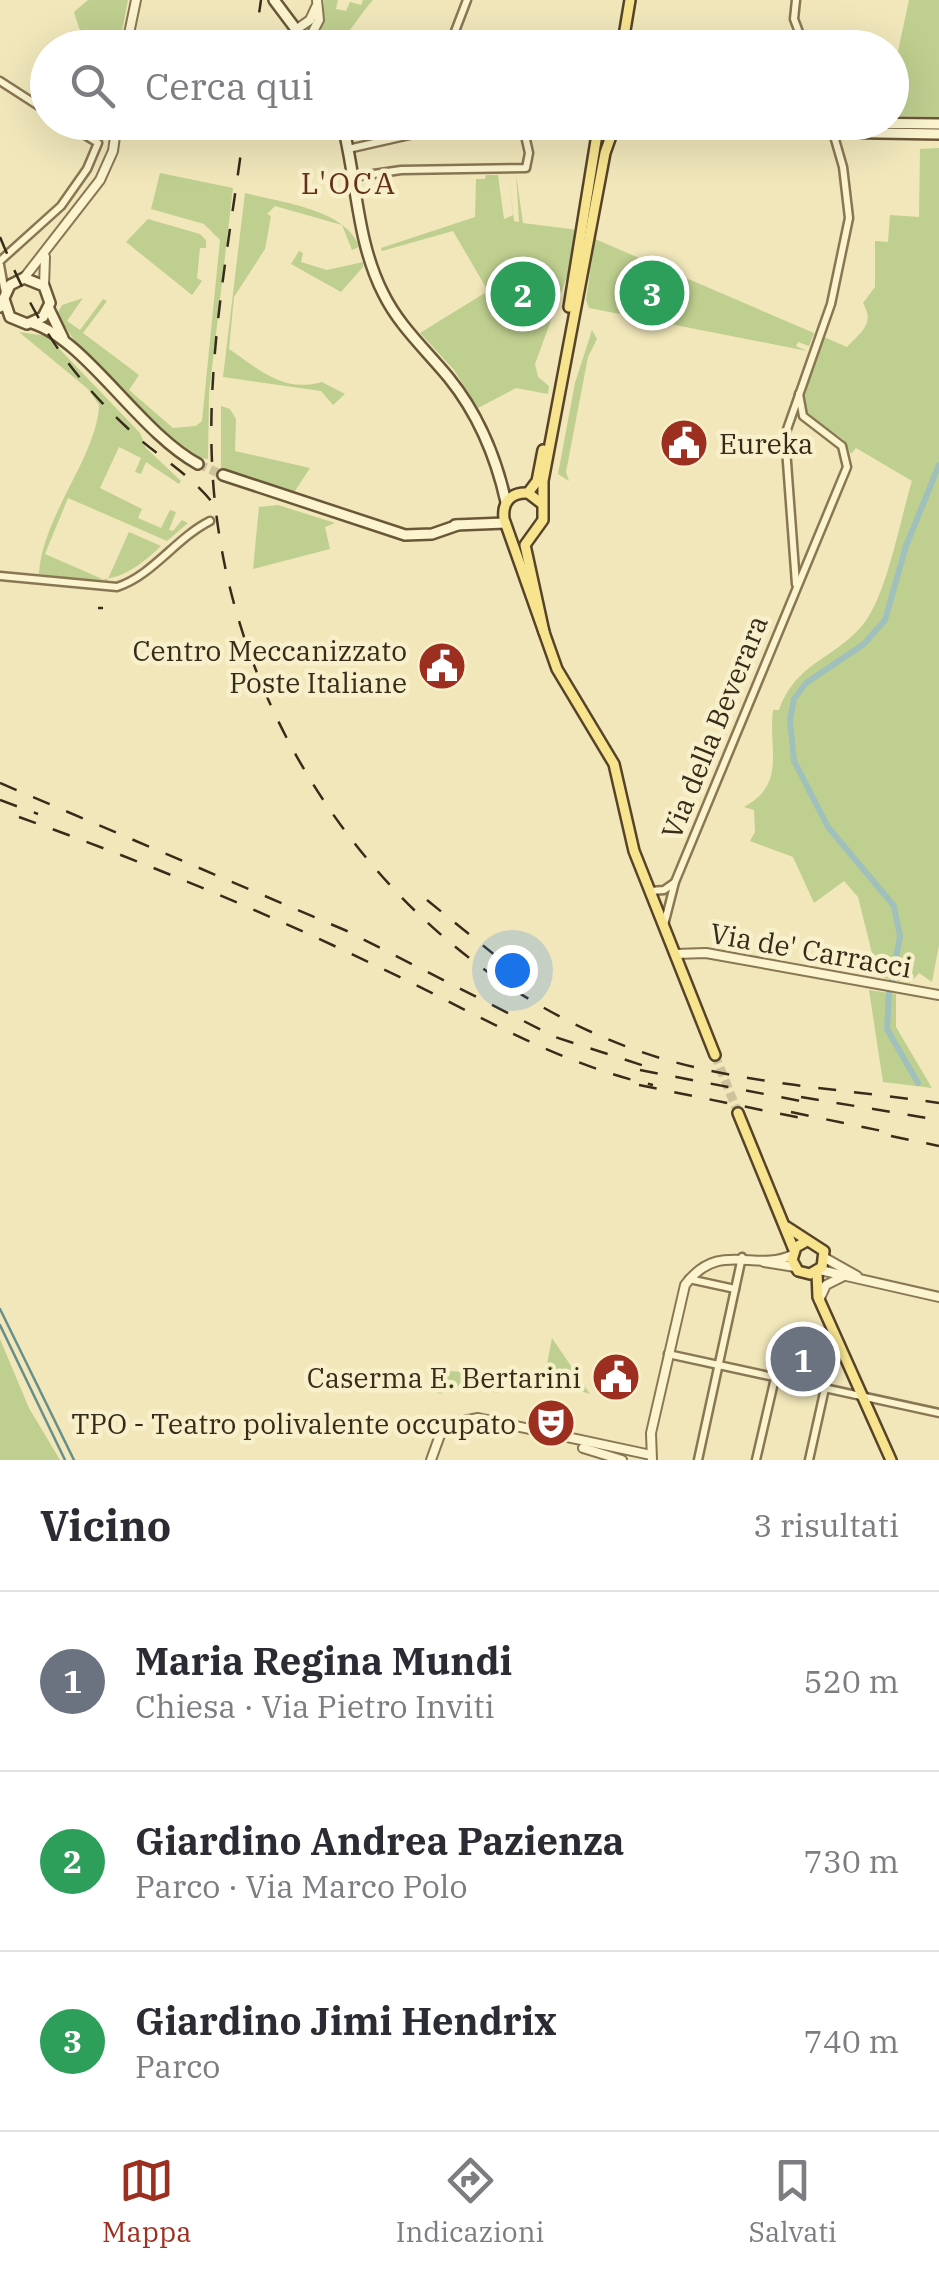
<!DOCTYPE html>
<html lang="it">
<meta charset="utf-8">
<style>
body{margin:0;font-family:"IBM Plex Serif",serif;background:#f7f7f7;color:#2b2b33}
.you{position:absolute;left:512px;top:970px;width:35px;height:35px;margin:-25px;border:8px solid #fff;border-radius:50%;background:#1a73e8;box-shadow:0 0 0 15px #1a73e833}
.badge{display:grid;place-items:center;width:65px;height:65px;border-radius:50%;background:#9c2f20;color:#fff;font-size:32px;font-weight:700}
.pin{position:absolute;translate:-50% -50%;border:5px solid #fff;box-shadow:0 2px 10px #0006}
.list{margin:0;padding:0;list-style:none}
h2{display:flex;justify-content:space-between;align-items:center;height:130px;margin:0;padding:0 40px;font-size:42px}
h2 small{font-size:32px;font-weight:400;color:#7c7c81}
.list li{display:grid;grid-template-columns:65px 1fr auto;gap:30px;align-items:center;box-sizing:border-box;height:180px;padding:0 40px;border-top:2px solid #e1e1e2}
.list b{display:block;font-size:38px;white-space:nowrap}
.list p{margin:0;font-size:32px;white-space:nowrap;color:#7c7c81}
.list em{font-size:32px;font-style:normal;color:#7c7c81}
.icon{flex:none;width:55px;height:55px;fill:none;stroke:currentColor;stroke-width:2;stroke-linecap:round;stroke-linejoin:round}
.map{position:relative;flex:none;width:939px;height:1460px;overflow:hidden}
.search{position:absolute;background:#fff;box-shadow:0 10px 40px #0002;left:30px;right:30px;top:30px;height:110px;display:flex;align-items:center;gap:25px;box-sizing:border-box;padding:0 35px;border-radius:55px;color:#7c7c81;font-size:38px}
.sheet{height:670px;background:#fff}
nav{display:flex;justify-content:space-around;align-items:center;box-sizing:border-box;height:140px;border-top:2px solid #e1e1e2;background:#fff;font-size:28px;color:#7c7c81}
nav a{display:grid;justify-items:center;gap:5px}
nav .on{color:#9c2f20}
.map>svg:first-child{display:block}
.green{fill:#bfcf8f}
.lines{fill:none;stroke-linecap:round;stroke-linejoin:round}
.stream{stroke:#678f8a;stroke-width:2.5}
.canal{stroke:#a0c1bb;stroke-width:6}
.secondary-tunnel{stroke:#ccc29b;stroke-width:9;stroke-dasharray:9 4.5;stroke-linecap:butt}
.primary-tunnel{stroke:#ccc29b;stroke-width:9;stroke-dasharray:9 4.5;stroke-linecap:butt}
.minor-casing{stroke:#897754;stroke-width:11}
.tertiary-casing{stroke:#897754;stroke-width:12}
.secondary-casing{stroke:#6a5738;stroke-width:14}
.primary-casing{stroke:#564429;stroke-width:14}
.minor{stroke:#fbf4cf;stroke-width:6}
.tertiary{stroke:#fbf4cf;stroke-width:8}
.secondary{stroke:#fbf4cf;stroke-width:9}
.primary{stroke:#f8e48f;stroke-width:9}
.rail{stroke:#372c1a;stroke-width:2.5;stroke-dasharray:18 18;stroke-linecap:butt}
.labels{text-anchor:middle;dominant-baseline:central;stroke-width:9;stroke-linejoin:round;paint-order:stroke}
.poi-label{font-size:28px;fill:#372c1a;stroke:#f8f0cb;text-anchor:end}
.street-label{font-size:28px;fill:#372c1a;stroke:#f8f0cb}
.neighbourhood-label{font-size:30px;letter-spacing:2.5px;fill:#663117;stroke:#f8f0cb}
</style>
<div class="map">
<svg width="939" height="1460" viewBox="0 0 939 1460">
<rect width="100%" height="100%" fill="#f1e7bb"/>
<g class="green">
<polygon points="88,0 128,0 119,47 82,37 74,12"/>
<path d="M324,0h14l-2,9 10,2 4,-9 11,3 2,-5h10c-16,17 -28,45 -48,47l4,-16 -8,-1z"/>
<polygon points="909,0 939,0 939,117 892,116 892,79"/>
<path d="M939,148v797l-7,37 -13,-9 -9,10 -32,-6 -20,-80 -14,-16 -30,22 -21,-46 -43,-16 5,-9 -1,-22 -10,-3c43,-23 24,-58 29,-97h6c18,-50 58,-51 86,-88 23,-32 35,-102 47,-141l-56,-33 -5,6 -7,-14 -37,-25 -4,-18 21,-60 23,10c15,-16 28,-23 16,-44l12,-16v-46l13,1 2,-27 29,2 1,-68z"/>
<path d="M160,173l73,15 -24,206 -1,65c-45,-3 -129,-107 -151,-145l5,-9 21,-7 -16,23 13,9 23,-31 4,2 -24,32 56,42 -10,15 44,38 23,-2 6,-5 18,-181 -16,-16 -53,-15z"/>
<polygon points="516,174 523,223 578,230 572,263 535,364 538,377 549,386 548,394 516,388 478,408 454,370 420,333 488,291 453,231 382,251 381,248 475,217 476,179 485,179 486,175 498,175 504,219 513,215 509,176 514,221 519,222"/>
<path d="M245,193c34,9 102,16 114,54l-7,3 -10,-25 -67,-19 -8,8 4,2 -6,33 -31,48 -5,52c31,21 54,44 93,33l23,12 -12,11 -12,-14 -98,-14z"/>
<polygon points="148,219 200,234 206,240 206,248 200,248 197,278 202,281 192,295 126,242"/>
<polygon points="595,239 814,333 809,346 798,342 796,346 807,351 589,308 586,300"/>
<polygon points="299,251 303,253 301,262 327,270 363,262 363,267 341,292 291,264"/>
<polygon points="592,330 597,339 588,357 566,472 569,481 558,474 575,383"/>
<path d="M19,332l28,4 93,97 6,15 35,33 -2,3 -33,-22 -5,12 -6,-2 6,-14 -22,-11 -19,41 42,21 -4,9 23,10 9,-18 6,2 -7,18 4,1 9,-11 6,3 -21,18 -99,-43 -23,56 62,27 22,-49 32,14c-46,44 -64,35 -122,28 3,-58 58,-117 60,-169l-11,-16z"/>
<polygon points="221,406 230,409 236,419 235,451 310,468 293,494 221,470"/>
<polygon points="278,505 335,523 325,527 330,549 253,569 259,507"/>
<polygon points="869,990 896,994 896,1027 932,1088 883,1082"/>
<polygon points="552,1338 590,1394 544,1380"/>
<polygon points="0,1339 29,1408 60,1460 0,1460"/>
<polygon points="450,1371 503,1375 499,1393 459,1386 440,1394 432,1391"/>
</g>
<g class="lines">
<g class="stream">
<polyline points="0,1309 74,1460"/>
<polyline points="0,1325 65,1460"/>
</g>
<g class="canal">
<polyline points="892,980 900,936 894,906 828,827 794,761 790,720 794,699 806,683 864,644 885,620 906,546 939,465"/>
<polyline points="889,993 887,1029 918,1083"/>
</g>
<polyline class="secondary-tunnel" points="198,464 223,475"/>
<polyline class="primary-tunnel" points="715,1055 738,1113"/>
<g class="minor-casing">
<g id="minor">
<polyline points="796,0 794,19 805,48"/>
<polyline points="454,34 467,0"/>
<polyline points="459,43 467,48"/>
<polyline points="0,81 48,112"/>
<polyline points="348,149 467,122"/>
<polyline points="353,177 401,170 526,168 529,153 522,122"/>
<polyline points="0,261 61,206 87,169 98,143 64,122"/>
<polyline points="0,265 5,293"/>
<path d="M0,576l117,11c36,-12 59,-49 93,-66"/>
<polyline points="796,584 785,435 831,304 849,218 843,167 832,129"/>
<polyline points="650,891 664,890 674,883"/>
<polyline points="664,925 675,882 847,467 842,446 803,416 799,394"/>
<polyline points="689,1279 735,1289"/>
<polyline points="668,1354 939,1413"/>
<polyline points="698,1460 742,1257"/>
<polyline points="756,1460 775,1378"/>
<polyline points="809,1460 825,1388"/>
</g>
</g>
<g class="tertiary-casing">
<g id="tertiary">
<polyline points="297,29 310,20 316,7"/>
<polyline points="307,43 319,20 317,0"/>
<polyline points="126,48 136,0"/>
<polyline points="24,278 100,180 113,151 117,122"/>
<polyline points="44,286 45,257"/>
<polyline points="675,954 706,953 939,995"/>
<polyline points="825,1258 857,1276"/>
<polyline points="764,1262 795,1267"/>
<polyline points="820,1270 939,1297"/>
<polyline points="819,1300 826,1285 846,1275"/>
<polyline points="583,1448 622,1460"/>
<polyline points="431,1460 440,1435 458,1422 478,1418 651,1455"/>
<path d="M652,1460l-1,-27 34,-148c34,-46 70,-12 107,-30"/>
</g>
</g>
<g class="secondary-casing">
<g id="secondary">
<polyline points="274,0 310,48"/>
<path d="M342,122c15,57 14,118 41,171 16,33 43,57 66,85 29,36 47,79 57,124"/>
<polyline points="698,122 757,131 939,134"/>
<polyline points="763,122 939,124"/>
<polyline points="0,307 10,285 24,278 44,286 50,303 43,317 27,324 10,317 4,299"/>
<polyline points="49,309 63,338"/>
<path d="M32,323c54,17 107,109 166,141"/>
<polyline points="223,475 405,535 432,534 458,525"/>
<polyline points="455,525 505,523"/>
</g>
</g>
<g class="primary-casing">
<g id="primary">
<polyline points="622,48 630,0"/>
<polyline points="569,307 599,122"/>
<polyline points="528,493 537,481 543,450"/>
<path d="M541,503l-13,-10c-17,-1 -26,9 -24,26l53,150 57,95 20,87 81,204"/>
<polyline points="544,632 525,545 543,520 543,481 605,153 616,122"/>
<polyline points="738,1113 794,1250"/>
<polyline points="787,1227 824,1251 822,1267 810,1274 798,1271 792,1260 796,1247 805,1242"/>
<polyline points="817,1272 818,1297 891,1460"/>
</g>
</g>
<use href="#minor" class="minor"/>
<use href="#tertiary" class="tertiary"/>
<use href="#secondary" class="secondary"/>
<use href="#primary" class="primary"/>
<g class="rail">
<polyline points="254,48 261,0"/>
<path d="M245,122c-14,112 -38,227 -33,340 10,254 179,499 421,587 96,35 206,39 306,54"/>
<path d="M0,237c34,83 67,136 134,197 27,25 59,42 81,72"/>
<polyline points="98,608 103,608"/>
<polyline points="0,783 347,931 555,1037 654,1069"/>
<polyline points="0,800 38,814"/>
<path d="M19,817c123,44 246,95 364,152 89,42 172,94 270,116"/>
<polyline points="427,900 528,982"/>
<polyline points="640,1070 811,1103"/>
<polyline points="639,1085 801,1118"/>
<polyline points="801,1097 939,1120"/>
<polyline points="791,1112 882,1131"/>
<polyline points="891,1136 939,1146"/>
</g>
</g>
<defs>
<g id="civic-disc" transform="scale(2.5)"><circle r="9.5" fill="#9c2f20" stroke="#f8f0cb"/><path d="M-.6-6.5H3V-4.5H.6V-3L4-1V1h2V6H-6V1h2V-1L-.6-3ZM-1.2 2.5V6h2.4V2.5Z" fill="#fff"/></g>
<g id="theatre-disc" transform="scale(2.5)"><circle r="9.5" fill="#9c2f20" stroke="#f8f0cb"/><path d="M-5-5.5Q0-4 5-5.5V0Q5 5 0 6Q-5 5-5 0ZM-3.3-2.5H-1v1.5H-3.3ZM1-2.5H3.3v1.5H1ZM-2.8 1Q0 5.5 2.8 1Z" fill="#fff"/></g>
</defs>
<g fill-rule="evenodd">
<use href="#civic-disc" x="684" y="443"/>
<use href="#civic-disc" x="442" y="666"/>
<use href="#civic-disc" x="616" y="1377"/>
<use href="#theatre-disc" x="551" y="1423"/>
</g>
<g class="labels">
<g class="poi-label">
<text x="719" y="443" text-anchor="start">Eureka</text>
<text x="407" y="650">Centro Meccanizzato<tspan x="407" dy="32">Poste Italiane</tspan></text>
<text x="581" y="1377">Caserma E. Bertarini</text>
<text x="516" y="1423">TPO - Teatro polivalente occupato</text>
</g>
<g class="street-label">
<text transform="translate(714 727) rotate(-68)">Via della Beverara</text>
<text transform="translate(811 950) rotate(10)">Via de' Carracci</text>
</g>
<g class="neighbourhood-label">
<text x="349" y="182">L'OCA</text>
</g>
</g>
</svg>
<div class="you"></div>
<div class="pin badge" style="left:803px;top:1359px;background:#6b7280">1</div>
<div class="pin badge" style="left:523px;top:294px;background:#2e9e5b">2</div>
<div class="pin badge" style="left:652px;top:293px;background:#2e9e5b">3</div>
<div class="search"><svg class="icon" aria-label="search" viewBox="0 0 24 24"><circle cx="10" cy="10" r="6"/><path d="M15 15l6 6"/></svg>Cerca qui</div>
</div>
<section class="sheet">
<h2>Vicino<small>3 risultati</small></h2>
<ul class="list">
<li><span class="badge" style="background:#6b7280">1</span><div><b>Maria Regina Mundi</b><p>Chiesa · Via Pietro Inviti</p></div><em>520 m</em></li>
<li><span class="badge" style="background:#2e9e5b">2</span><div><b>Giardino Andrea Pazienza</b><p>Parco · Via Marco Polo</p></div><em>730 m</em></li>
<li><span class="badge" style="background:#2e9e5b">3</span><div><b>Giardino Jimi Hendrix</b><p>Parco</p></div><em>740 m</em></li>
</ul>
</section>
<nav>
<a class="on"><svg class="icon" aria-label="map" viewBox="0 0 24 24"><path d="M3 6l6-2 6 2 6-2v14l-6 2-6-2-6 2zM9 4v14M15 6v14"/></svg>Mappa</a>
<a><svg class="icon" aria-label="directions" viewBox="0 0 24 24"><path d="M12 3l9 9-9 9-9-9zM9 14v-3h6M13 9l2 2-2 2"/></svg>Indicazioni</a>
<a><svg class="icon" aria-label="saved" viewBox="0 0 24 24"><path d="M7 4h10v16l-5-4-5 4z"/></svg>Salvati</a>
</nav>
